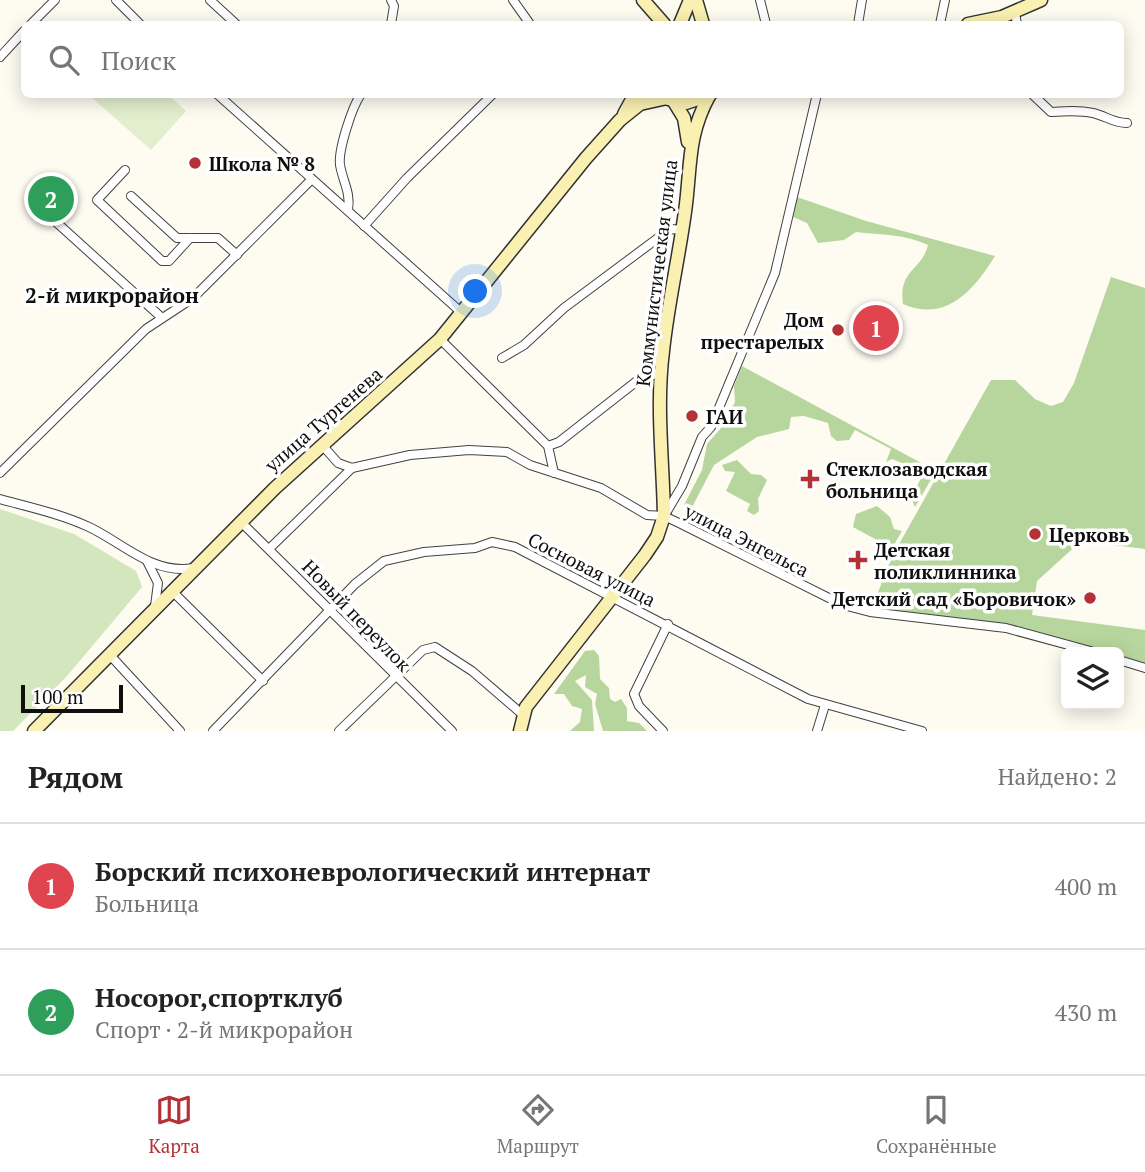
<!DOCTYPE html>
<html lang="ru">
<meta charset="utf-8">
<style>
body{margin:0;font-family:"PT Serif",serif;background:#f2f2f2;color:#222}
.controls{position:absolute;right:21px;bottom:21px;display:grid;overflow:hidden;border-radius:10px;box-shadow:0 4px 18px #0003}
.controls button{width:63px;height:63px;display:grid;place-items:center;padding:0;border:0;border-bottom:2px solid #e0e0e0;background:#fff;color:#222;font:35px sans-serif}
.scale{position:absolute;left:21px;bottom:18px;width:102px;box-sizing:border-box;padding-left:7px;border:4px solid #0f0f0f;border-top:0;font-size:19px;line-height:24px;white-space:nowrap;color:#0f0f0f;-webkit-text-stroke:5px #fff;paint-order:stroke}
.you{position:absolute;left:476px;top:292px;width:24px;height:24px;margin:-18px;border:5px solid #fff;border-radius:50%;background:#1a73e8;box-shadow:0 0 0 10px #1a73e833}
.badge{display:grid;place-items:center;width:46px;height:46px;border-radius:50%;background:#b43138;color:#fff;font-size:23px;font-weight:700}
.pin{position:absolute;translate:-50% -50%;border:4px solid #fff;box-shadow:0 2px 7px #0006}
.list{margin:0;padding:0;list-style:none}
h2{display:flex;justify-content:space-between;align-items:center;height:91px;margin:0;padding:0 28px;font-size:30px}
h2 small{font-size:23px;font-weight:400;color:#767676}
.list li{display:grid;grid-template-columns:46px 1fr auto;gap:21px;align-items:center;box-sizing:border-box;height:126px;padding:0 28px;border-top:2px solid #e0e0e0}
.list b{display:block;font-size:26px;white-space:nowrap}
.list p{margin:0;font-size:23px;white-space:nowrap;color:#767676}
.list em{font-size:23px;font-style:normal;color:#767676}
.icon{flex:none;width:38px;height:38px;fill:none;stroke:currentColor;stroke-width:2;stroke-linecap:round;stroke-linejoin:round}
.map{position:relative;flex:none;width:1145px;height:731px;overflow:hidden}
.search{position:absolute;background:#fff;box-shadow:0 4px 18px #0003;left:21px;right:21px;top:21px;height:77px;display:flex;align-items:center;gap:18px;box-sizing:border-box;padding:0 24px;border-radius:10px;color:#767676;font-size:26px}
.sheet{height:343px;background:#fff}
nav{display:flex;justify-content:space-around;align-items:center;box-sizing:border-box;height:98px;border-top:2px solid #e0e0e0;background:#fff;font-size:19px;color:#767676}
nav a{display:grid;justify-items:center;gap:4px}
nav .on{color:#b43138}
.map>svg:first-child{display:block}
.green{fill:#d3e6bd}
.forest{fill:#b7d69d}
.pitch{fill:#e3eece}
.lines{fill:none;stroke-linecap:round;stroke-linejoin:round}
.street-casing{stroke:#424242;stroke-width:10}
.secondary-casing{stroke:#313131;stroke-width:15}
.street{stroke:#fff;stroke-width:8}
.secondary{stroke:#f9f0b1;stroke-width:12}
.poi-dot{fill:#b43138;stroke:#fff;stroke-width:2.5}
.labels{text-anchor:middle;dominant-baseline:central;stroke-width:7;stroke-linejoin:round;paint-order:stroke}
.poi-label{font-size:19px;font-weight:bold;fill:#0f0f0f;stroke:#fff;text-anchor:start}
.street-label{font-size:19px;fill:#0f0f0f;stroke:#fff}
.neighbourhood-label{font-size:21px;font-weight:bold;fill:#0f0f0f;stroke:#fff}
</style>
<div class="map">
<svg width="1145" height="731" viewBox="0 0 1145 731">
<rect width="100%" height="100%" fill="#fefbf1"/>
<polygon class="green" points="0,509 74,534 136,571 142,587 67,676 13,731 0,731"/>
<g class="forest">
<path d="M797,197l69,24 129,35c-21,34 -49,67 -92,48 -5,-35 19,-33 25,-59 -23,-11 -47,-10 -72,-13l-12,8 -26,3 -11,-20 -14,-6z"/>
<polygon points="1111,277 1145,288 1145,549 1081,541 1037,581 1032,615 1145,630 1145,668 1119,660 1119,652 1094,652 1047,638 870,612 893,555 991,380 1015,380 1035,399 1051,406 1063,402 1074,383"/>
<polygon points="742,366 936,471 915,507 911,498 921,478 919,470 892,459 886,462 891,449 855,430 849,440 837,441 831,436 828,423 804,416 791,417 789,429 757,437 714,465 691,509 684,505 702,470 707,444 721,428 735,402 734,386"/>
<polygon points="737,460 751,474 761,475 767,480 758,499 759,511 754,515 747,511 750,504 726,491 735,472 725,471 722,465"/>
<polygon points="877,506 890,517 894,529 902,531 888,555 880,558 886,545 853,527 856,514"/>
<polygon points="594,650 599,656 600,679 609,688 610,699 615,702 621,699 627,708 627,721 639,723 647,731 603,731 595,704 597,694 585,687 586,675 575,681 592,700 594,731 570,731 580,722 582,709 572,706 564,694 554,694 585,651"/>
</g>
<polygon class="pitch" points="89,95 168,95 186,111 151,150"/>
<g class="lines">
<g class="street-casing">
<g id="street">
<polyline points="116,0 140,24"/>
<polyline points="210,0 236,24"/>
<polyline points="513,0 530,24"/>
<polyline points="760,0 766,24"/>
<polyline points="1015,13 1017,24"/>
<polyline points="31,24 55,0"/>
<polyline points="391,24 394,6 391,0"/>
<polyline points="858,24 862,0"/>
<polyline points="940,24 945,0"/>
<polyline points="0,57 24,31"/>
<polyline points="217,94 462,313"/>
<path d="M1032,94l19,18c15,-1 28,-2 42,1 13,3 20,10 34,10"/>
<polyline points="125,170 97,200 162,261 169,261 190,238"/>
<polyline points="131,196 177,238 218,238 237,255"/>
<path d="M348,210c3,-17 -5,-28 -8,-45 -2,-15 12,-58 21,-71"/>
<polyline points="56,222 161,317"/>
<polyline points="364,226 407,178 493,94"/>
<polyline points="440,339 548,446 554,473"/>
<polyline points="502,358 524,345 564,308 662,235 672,229 681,230"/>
<polyline points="323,446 338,463 352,468 410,455 469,450 507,452 530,465 601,488 647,515 664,516 681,524 843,605 870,612 1006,628 1094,652"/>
<polyline points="548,446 559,442 642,377 661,373"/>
<polyline points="0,473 146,329 193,298 311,180"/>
<path d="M0,499c29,8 61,15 89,28 34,16 64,48 104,41"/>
<polyline points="666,513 682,486 702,437 711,427 775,273 817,94"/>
<polyline points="240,521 452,731"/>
<polyline points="270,548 352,468"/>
<polyline points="147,561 158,583 155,606"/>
<polyline points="171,590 263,681"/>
<polyline points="109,654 180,731"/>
<polyline points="1119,660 1145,668"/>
<polyline points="213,731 355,584 384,561 424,552 475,548 492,542 515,547 808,699 922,731"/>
<polyline points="339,731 423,650 435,647 472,671 522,714"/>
<polyline points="663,731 639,706 634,694 668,624"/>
<polyline points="817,731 825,705"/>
</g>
</g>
<g class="secondary-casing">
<g id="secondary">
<polyline points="643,0 664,24"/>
<polyline points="696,0 703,24"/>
<polyline points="680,24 690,0"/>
<polyline points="968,24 1002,17 1041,0"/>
<polyline points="668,99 686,103 710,95"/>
<polyline points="673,100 684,118 688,142"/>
<polyline points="624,114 635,94"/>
<polyline points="34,731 275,488 440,339 586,158 620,120 640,104 667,98"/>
<path d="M520,731l6,-24 119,-152 12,-18 7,-21c-1,-54 -8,-111 -1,-165 5,-49 17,-98 23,-147 5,-42 2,-69 23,-108"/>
</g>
</g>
<use href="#street" class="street"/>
<use href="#secondary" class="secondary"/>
</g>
<g class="poi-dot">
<circle cx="195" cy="163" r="7"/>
<circle cx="838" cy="330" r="7"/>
<circle cx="692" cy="416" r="7"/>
<path d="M806.5 468.5h7v7h7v7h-7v7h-7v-7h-7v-7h7z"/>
<circle cx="1035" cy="534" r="7"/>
<path d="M854.5 549.5h7v7h7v7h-7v7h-7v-7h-7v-7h7z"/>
<circle cx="1090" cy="598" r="7"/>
</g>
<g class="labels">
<g class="poi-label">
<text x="209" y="163">Школа № 8</text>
<text x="824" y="319" text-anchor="end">Дом<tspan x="824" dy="22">престарелых</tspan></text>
<text x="706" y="416">ГАИ</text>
<text x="826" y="468">Стеклозаводская<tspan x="826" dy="22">больница</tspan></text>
<text x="1049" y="534">Церковь</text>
<text x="874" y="549">Детская<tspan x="874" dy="22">поликлинника</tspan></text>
<text x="1076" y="598" text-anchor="end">Детский сад «Боровичок»</text>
</g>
<g class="street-label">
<text transform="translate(656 273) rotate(-83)">Коммунистическая улица</text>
<text transform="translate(323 419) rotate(-41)">улица Тургенева</text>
<text transform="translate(747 540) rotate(27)">улица Энгельса</text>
<text transform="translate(592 569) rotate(27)">Сосновая улица</text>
<text transform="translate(357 615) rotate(46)">Новый переулок</text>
</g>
<g class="neighbourhood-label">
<text x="112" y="295">2-й микрорайон</text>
</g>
</g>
</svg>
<div class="controls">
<button><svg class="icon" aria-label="layers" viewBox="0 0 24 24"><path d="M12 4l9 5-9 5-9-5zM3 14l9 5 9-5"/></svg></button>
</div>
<div class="scale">100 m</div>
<div class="you"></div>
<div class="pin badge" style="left:876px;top:328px;background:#e0444e">1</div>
<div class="pin badge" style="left:51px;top:199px;background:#2e9e5b">2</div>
<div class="search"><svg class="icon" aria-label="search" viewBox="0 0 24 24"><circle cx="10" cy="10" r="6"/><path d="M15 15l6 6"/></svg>Поиск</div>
</div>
<section class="sheet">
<h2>Рядом<small>Найдено: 2</small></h2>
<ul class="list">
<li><span class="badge" style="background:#e0444e">1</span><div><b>Борский психоневрологический интернат</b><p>Больница</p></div><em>400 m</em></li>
<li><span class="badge" style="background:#2e9e5b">2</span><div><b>Носорог,спортклуб</b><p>Спорт · 2-й микрорайон</p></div><em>430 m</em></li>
</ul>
</section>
<nav>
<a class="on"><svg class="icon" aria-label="map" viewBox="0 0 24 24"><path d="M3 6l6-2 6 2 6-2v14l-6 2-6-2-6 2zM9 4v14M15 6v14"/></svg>Карта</a>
<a><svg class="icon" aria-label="directions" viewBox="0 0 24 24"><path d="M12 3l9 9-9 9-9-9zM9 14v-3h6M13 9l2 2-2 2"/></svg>Маршрут</a>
<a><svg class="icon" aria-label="saved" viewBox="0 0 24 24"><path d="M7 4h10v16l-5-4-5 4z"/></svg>Сохранённые</a>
</nav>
